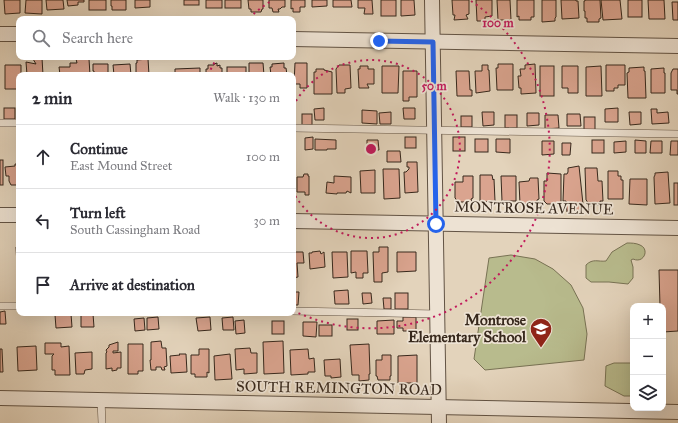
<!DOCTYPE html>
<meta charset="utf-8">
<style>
body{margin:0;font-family:"IM FELL Great Primer",serif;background:#f2f2f3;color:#2b2b33}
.controls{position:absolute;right:12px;bottom:12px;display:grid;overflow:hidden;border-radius:8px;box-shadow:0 4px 16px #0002}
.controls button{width:36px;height:36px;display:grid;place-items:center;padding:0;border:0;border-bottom:1px solid #e1e1e2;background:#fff;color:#2b2b33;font:20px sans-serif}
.stop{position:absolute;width:12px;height:12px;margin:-9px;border:3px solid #2563eb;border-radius:50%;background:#fff}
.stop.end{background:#2563eb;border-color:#fff;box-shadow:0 1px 4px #0008}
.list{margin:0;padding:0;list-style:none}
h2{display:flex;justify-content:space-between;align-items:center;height:52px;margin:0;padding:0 16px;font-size:17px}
h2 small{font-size:13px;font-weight:400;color:#7c7c81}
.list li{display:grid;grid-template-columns:26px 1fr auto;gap:12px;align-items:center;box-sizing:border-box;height:64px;padding:0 16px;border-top:1px solid #e1e1e2}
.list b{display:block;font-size:15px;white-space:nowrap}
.list p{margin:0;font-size:13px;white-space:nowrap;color:#7c7c81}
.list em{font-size:13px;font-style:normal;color:#7c7c81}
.icon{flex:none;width:22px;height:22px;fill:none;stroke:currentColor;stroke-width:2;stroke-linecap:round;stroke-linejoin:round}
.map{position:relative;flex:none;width:678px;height:423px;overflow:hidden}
.search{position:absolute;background:#fff;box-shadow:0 4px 16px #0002;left:16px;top:16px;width:280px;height:44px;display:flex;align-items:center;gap:10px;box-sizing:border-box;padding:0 14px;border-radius:8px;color:#7c7c81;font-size:15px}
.panel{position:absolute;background:#fff;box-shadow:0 4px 16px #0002;left:16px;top:72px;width:280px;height:244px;border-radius:8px}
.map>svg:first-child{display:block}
.green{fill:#b8bb8d;stroke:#787254}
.building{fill:#daa48f;stroke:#37281c}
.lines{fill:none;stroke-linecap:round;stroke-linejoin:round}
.service-casing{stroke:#625344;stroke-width:8}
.minor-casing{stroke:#625344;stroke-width:16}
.service{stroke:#ede2d3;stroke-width:7}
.minor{stroke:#ede2d3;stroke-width:14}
.route{stroke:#2563eb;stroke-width:5}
.ring{fill:none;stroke:#c2185b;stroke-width:2;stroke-dasharray:2 4}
.labels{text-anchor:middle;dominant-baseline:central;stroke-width:3.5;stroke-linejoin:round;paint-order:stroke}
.street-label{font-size:15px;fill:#37281c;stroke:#ede2d3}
.poi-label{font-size:15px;font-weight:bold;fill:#37281c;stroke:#ede2d3;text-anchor:end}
.centre{fill:#c2185b;stroke:#ede2d3;stroke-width:2}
.ring-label{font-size:12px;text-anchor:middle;font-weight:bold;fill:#c2185b;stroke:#ede2d3;stroke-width:3.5;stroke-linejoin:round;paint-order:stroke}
</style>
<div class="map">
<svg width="678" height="423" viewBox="0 0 678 423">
<rect width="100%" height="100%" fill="#e3d3bb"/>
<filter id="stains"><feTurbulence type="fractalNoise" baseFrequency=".005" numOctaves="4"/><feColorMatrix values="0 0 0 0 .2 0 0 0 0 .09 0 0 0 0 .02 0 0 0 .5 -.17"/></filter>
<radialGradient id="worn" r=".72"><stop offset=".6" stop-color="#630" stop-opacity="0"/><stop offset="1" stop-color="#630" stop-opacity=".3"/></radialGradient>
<g class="green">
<path d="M627,243c4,0 9,0 13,2 10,4 4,19 -7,14l-2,1 2,7v11l-5,6 -19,-2h-18l-5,-4v-13c7,-7 12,-3 20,-4l6,-9z"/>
<polygon points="511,255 535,259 553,269 571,285 583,308 587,334 584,360 485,370 474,359 489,258"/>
<polygon points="614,363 633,363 633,396 624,396 605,386 606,366"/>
</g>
<g class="building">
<polygon points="4,0 20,0 20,13 5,14"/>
<polygon points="26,0 42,0 42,14 25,13"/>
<polygon points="46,0 63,0 64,9 47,10"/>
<polygon points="67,0 84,0 84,2 78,2 78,5 68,6"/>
<rect x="89" y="0" width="17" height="10"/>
<polygon points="111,0 126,0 126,10 112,10 112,6 111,6"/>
<polygon points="135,0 150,0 150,7 135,8"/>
<rect x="184" y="0" width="15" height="5"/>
<rect x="206" y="0" width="16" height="8"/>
<rect x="225" y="0" width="16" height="8"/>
<polygon points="248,0 263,0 263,9 262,9 261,12 251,12 251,9 249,9"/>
<polygon points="269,0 285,0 285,7 282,7 280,9 278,9 279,12 273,12 272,8 269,8"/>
<polygon points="291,0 305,0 305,7 300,7 300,12 293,12 293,8 291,9"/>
<polygon points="312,0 327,0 327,6 312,7"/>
<polygon points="333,0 351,0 352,7 333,7"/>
<polygon points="358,0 372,0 373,14 364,14 365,8 358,8"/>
<rect x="381" y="0" width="15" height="16"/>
<polygon points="401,0 414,0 415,15 401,16"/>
<polygon points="452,0 469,0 469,14 466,15 468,19 454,20 455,15 453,15"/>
<polygon points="476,0 492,0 492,16 485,17 485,21 477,21"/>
<polygon points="497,0 510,0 511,20 498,20"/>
<polygon points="517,0 534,0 534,17 531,17 531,20 519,20 519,16 517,17"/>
<polygon points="542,0 556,0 556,17 555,18 555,21 542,22"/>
<polygon points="561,0 576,0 576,1 578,1 579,18 562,19"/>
<polygon points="585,0 600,0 601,18 599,19 599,22 587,22 587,18 585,18 585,11 584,11 584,1 585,1"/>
<polygon points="601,0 620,0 622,19 603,20"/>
<rect x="628" y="0" width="14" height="17"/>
<polygon points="648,0 664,0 665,19 649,19"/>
<polygon points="672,2 678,2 678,20 673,20"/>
<polygon points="42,58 43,75 27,75 26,62 36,64 33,59"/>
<polygon points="76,59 89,59 90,75 60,75 59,67 70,67 70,63 77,63"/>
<polygon points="148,59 149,75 136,75 136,63 137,63 137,60"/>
<polygon points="217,63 217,66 220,65 220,68 222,68 222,75 221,73 221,75 206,75 206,69 208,69 208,65 214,65 214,64"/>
<polygon points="249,63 263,63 264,75 249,75"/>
<polygon points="284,63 284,68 286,68 287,75 271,75 270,67 272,67 272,64"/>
<polygon points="295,63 307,63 307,88 300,88 300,84 294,84"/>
<polygon points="93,64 108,64 108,75 93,75 94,73 94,71 93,71"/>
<polygon points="130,64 131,75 114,75 113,65"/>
<polygon points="498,64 513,64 513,90 497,90 496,68 498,68"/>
<polygon points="535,64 536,93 521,94 521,88 519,88 518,76 521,76 520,69 525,69 525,65"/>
<polygon points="5,65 21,65 21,75 19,75 19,89 5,89"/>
<polygon points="339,65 350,65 351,88 345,89 345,93 337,93 336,69"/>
<polygon points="482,65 488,65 488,70 489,70 490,91 476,93 475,71 482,71"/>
<polygon points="606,65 625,65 625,85 618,85 618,88 614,88 614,91 606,91"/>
<polygon points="360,66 368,66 368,69 374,69 374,84 367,84 369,88 359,88 358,69 360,69"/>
<polygon points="382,66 399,66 398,93 382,93"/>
<rect x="540" y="66" width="14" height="30"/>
<polygon points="562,66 578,66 578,93 568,93 568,88 562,88"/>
<polygon points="601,66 602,96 586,96 586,67"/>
<rect x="227" y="67" width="19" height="8"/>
<polygon points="644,67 644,71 645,71 646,98 628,98 627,73 629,72 629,68"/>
<polygon points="200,68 200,75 175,75 175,69"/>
<polygon points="664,68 664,73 665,73 665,93 651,93 651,69"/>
<polygon points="316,69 324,69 324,70 332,72 332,94 314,94 314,72 316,72"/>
<polygon points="673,69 678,69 678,94 677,94 677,90 671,90 671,73"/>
<polygon points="403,71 417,71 417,97 409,97 409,101 403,101"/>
<polygon points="456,71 469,71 470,90 472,90 472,96 457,96"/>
<rect x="4" y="108" width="11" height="11"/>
<polygon points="324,108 324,120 315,120 314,109"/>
<polygon points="403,108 415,108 415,119 404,119"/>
<polygon points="618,108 618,122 605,122 605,109"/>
<polygon points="651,109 657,109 657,113 668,112 669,123 652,124"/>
<polygon points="362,110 377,111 377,124 362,123"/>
<polygon points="391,112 391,124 380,124 379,113"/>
<polygon points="482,112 494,112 494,125 483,126"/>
<polygon points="629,112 641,112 641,124 630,125"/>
<polygon points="527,113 539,113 539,125 527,126"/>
<rect x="302" y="114" width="10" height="11"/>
<polygon points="567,114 580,114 581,126 567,126"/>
<rect x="505" y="115" width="12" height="13"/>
<polygon points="545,115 558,115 559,128 545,129"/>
<rect x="461" y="116" width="11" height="11"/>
<rect x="584" y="117" width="11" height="13"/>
<polygon points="313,137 313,149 305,150 305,138"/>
<rect x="405" y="137" width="11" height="11"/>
<rect x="453" y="137" width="12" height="14"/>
<polygon points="315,139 336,140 336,149 327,149 327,150 315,150"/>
<rect x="475" y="139" width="13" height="13"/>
<polygon points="496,139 510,139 510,153 496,152"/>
<polygon points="367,140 378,140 379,150 367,150"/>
<rect x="592" y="140" width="12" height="13"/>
<polygon points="635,140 646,141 646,153 635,153"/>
<polygon points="542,141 554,141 554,154 542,155"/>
<polygon points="626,141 626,152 614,153 614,142"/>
<polygon points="651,141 662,141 662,153 650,153"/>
<polygon points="671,141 678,141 678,155 670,155"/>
<polygon points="562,143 571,143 570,155 562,155"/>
<polygon points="387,151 400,151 401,162 387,162"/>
<rect x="0" y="160" width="3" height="25"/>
<polygon points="407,162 417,162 418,192 405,193 404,172 406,172 409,169 409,167 407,167"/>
<polygon points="15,164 19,164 19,185 11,185 9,181 9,176 6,176 5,167 15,166"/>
<polygon points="579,166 583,204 582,204 583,210 567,212 566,201 563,201 564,174 567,174 568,172 568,168"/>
<polygon points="585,168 597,168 598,181 602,181 603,201 600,201 600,205 588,206 587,201 586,200"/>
<polygon points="383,169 399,169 400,198 384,199"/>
<polygon points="375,170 375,193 361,193 360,171"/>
<polygon points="608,171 618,171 618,176 621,176 621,180 623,180 623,199 608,199"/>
<polygon points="668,172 670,203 655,204 654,177 655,175 655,173"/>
<polygon points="547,173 561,174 561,204 547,204 544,201 544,181 547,181"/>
<polygon points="304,174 308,174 308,176 309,176 309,195 305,195 305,192 297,192 297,177 303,177"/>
<polygon points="480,175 492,175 493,180 494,179 495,201 480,202"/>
<polygon points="334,176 351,177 351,193 347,191 346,193 337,193 337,194 326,193 327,182 334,183"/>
<polygon points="463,176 473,176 473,198 471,199 472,202 456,202 456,199 455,198 455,182 463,182"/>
<polygon points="501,176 516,176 516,201 502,201"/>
<polygon points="530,178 538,178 539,199 537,200 537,203 520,204 519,182 529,181"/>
<polygon points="630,179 647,179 647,205 629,204"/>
<rect x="674" y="183" width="4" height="22"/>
<polygon points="16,247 19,247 19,265 17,265"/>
<polygon points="379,247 388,247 388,272 382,273 382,282 374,282 373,252 379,252"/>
<polygon points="320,251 321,254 324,252 325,267 310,269 309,253 312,253 312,252"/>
<polygon points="351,251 367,251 368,273 363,273 363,278 356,278 356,272 351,273"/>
<polygon points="293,252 303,252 304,263 297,263 298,277 293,278"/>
<polygon points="332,252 347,252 348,277 333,278"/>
<polygon points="397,252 416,252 416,271 397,272"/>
<polygon points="659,270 678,270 678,331 663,332 663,306 660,306"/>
<polygon points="348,290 349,304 335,304 334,291"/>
<polygon points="293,292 299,292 298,305 293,305"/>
<polygon points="362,293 371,293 372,303 363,304"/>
<rect x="395" y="293" width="13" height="16"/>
<polygon points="383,298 391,298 391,309 384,309"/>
<polygon points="5,311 6,324 0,324 0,312"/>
<polygon points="71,314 72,327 56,328 55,315"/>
<polygon points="81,314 93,314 94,327 81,327"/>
<polygon points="158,317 159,329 147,330 147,318"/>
<polygon points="210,317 211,330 198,331 196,318"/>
<polygon points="233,317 234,330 223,330 222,318"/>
<polygon points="403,317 416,317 416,331 403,331 403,328 397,328 397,321 403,321"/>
<polygon points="144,318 145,330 135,331 134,319"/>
<rect x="347" y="319" width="11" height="11"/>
<polygon points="244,320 245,333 236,334 235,321"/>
<polygon points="394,320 394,334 377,334 377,321"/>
<rect x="272" y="321" width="12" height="13"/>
<polygon points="303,322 317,322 316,337 303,336"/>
<rect x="319" y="325" width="13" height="11"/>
<polygon points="161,341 162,348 166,348 167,366 164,367 165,370 162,370 161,367 156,367 156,370 151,370 150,360 151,360 151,342"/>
<polygon points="283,341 284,373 264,374 263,342"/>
<polygon points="118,342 118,351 113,351 113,353 121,352 121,368 117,368 117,370 112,371 112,368 106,369 106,353 107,352 106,350 109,347 109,345"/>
<polygon points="45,343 61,343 61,347 69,346 70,375 55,375 55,370 52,370 52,356 54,354 45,354"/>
<polygon points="128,344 143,344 143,371 138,371 138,374 128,374"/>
<polygon points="369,344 370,374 369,374 369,380 359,381 359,375 352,375 350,345"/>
<polygon points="36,346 37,370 18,371 17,347"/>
<polygon points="250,348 251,353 257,353 257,373 244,374 244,369 236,370 235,349"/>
<polygon points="0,349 2,349 3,372 0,372"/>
<polygon points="199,349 209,349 209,373 207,372 207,377 195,377 195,374 191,374 191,355 199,355"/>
<polygon points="308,349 309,359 314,358 315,372 308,372 308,374 291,375 290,350"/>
<polygon points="92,352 92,369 85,370 84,374 76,374 75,353"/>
<polygon points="179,354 186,354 187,372 171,373 170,356 180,355"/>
<polygon points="230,354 232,379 215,380 214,356"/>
<polygon points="382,355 391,355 391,376 390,376 390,380 378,380 377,376 376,376 376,360 382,360"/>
<polygon points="417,355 417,383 398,383 398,356"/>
<polygon points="340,359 341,377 331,378 331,376 325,376 324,360"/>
</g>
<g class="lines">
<g class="service-casing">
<g id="service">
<polyline points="0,123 19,123"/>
<polyline points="293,128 678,134"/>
<polyline points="0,306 19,306"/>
<polyline points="293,311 437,314"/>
<polyline points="101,400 102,423"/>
</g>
</g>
<g class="minor-casing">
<g id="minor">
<polyline points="432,0 439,423"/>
<polyline points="0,34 19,34"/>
<polyline points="293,39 678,46"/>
<polyline points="0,215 19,215"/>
<polyline points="293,221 678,228"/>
<polyline points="0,398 678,412"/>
</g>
</g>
<use href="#service" class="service"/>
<use href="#minor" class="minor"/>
</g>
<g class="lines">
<polyline class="route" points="379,41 433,42 436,224"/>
</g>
<g class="ring">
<path d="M293 106A89 89 0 1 1 293 192"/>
<path d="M208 75A179 179 0 0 1 217 58M249 18A179 179 0 0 1 271 1M471 1A179 179 0 0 1 294 311"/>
</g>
<defs>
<g id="school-pin" transform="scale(1.15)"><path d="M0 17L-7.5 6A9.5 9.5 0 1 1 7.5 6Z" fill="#8f2418" stroke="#ede2d3"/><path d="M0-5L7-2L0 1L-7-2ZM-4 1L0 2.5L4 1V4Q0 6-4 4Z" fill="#fff"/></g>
</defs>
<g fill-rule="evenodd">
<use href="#school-pin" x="541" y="329"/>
</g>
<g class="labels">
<g class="street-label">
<text transform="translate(534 208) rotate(1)">MONTROSE AVENUE</text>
<text transform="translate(339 388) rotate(1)">SOUTH REMINGTON ROAD</text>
</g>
<g class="poi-label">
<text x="526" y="320">Montrose<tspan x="526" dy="17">Elementary School</tspan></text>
</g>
</g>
<circle cx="371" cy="149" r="6" class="centre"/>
<g class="ring-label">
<text x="498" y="27">100 m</text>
<text x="434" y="90">50 m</text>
</g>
<rect width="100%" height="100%" filter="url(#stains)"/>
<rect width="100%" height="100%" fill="url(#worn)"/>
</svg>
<div class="controls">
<button>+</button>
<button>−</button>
<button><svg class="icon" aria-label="layers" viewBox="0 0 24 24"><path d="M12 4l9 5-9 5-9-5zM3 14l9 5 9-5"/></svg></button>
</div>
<div class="stop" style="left:436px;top:224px"></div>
<div class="stop end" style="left:379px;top:41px"></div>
<div class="search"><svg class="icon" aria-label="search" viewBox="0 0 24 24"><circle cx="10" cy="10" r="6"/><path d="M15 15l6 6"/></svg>Search here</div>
<section class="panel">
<h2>2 min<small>Walk · 130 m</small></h2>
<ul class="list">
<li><svg class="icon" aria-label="ahead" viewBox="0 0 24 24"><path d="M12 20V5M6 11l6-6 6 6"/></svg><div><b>Continue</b><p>East Mound Street</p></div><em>100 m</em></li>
<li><svg class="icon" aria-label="left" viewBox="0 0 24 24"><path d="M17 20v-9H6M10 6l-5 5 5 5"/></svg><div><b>Turn left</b><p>South Cassingham Road</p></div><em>30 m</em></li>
<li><svg class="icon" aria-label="arrive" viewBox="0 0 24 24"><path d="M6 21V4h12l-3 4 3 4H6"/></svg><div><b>Arrive at destination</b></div></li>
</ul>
</section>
</div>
